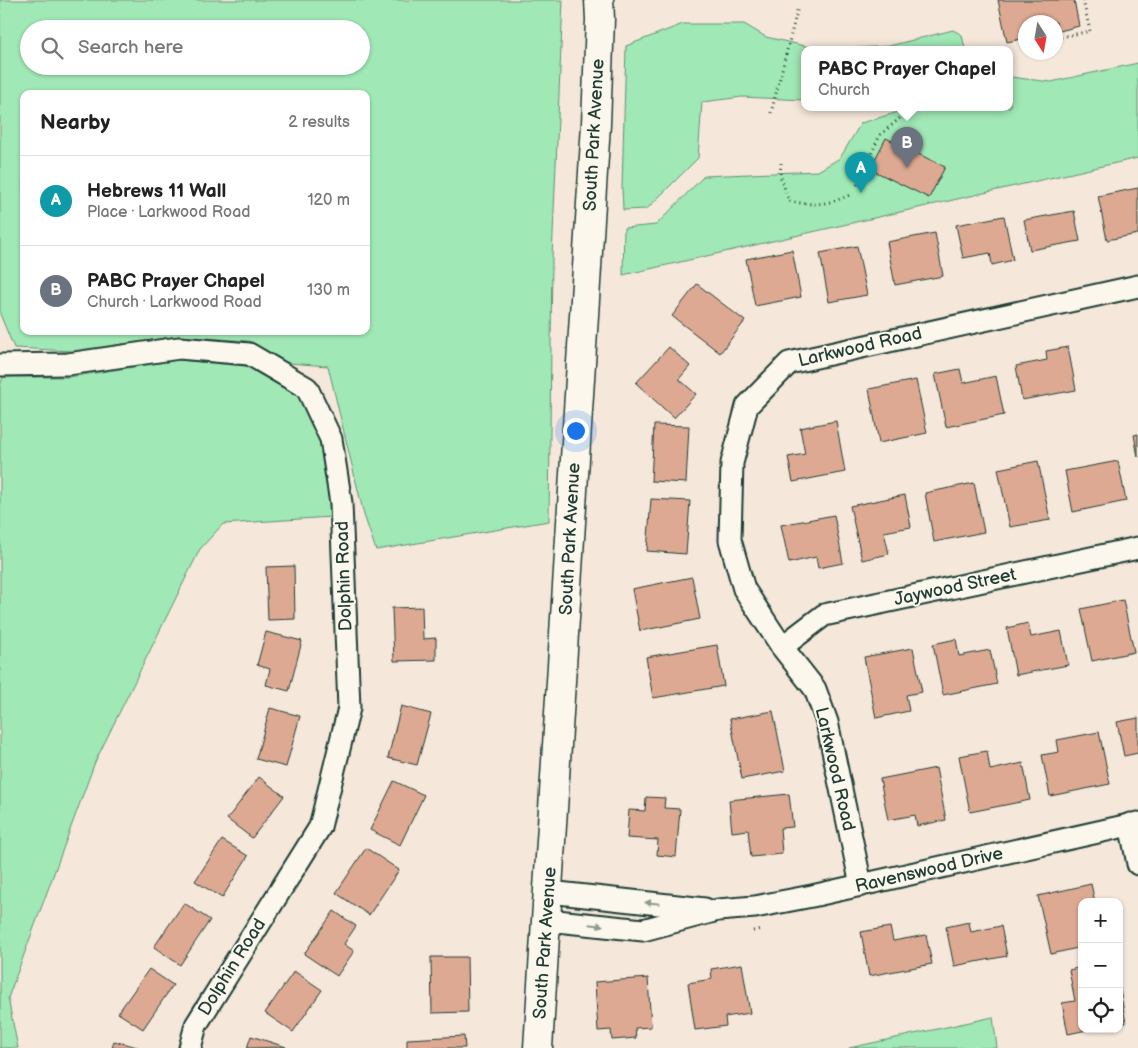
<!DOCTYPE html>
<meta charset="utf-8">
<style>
body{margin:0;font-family:"Balsamiq Sans",sans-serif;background:#f6f6f6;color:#222}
.controls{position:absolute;right:15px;bottom:15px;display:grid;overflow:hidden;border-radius:10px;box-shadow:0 1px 4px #0004}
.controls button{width:45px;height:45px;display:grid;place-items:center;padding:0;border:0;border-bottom:1px solid #e0e0e0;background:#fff;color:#222;font:25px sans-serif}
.compass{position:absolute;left:1018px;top:15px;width:45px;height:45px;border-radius:50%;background:#fff;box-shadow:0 1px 4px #0004;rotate:169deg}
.you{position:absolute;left:575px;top:430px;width:18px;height:18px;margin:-12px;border:4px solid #fff;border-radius:50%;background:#1a73e8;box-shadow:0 0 0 8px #1a73e833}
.badge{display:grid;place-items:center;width:32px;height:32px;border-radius:50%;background:#d93025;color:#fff;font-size:16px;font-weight:700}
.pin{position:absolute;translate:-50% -41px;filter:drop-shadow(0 1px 2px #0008)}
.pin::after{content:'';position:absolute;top:26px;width:18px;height:15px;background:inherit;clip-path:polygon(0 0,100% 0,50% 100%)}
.popup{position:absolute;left:801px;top:46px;width:212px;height:65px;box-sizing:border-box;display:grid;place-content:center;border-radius:10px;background:#fff;filter:drop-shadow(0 1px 4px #0005);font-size:16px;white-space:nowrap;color:#767676}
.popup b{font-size:19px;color:#222}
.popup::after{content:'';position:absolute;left:50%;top:100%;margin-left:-10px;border:10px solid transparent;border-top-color:#fff}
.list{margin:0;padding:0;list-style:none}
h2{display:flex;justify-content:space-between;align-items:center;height:65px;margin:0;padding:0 20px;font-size:21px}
h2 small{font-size:16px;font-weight:400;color:#767676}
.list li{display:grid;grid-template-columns:32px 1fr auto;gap:15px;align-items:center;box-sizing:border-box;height:90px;padding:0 20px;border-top:1px solid #e0e0e0}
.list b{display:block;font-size:19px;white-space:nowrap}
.list p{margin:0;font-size:16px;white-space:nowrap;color:#767676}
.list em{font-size:16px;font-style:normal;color:#767676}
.icon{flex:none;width:28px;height:28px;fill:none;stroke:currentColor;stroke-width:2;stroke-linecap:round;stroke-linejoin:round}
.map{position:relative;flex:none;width:1138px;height:1048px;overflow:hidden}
.search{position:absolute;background:#fff;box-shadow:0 1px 4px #0004;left:20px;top:20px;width:350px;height:55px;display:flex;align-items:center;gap:12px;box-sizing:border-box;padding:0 18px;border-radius:28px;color:#767676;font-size:19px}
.panel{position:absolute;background:#fff;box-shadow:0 1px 4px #0004;left:20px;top:90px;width:350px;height:245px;border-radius:10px}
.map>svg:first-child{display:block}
.green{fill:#a0e8b5;stroke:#609274;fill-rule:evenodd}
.building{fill:#dea993;stroke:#1f3d34}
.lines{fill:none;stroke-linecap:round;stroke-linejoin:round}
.street-casing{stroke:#1f3d34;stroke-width:25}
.secondary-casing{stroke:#1f3d34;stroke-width:31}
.path{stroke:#1f3d34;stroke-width:3;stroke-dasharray:1 4;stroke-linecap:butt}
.street{stroke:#fbf7ec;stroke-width:21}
.secondary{stroke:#fbf7ec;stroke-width:28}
.oneway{fill:#8d9a90}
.labels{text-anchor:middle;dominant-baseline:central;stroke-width:4;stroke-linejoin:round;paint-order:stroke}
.street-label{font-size:18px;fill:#1f3d34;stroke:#fbf7ec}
</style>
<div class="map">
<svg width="1138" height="1048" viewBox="0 0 1138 1048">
<rect width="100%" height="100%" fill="#f5e7da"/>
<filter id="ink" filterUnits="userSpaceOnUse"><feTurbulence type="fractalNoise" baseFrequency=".02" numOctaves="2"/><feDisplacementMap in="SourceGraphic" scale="10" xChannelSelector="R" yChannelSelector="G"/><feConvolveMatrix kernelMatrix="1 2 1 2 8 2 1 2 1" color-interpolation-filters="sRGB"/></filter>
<g filter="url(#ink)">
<g class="green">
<path d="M0,0h563l-11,258 -3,263 -173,29 -12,-35 -36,-149 -40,-3 -39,-22 -70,-5 -107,15 -58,-3 -14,-34zM29,29h332v37h-332zM24,94h342v237h-342z"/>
<polygon points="683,24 744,24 766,37 818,49 804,49 804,100 742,97 702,102 698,158 647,209 623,210 622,187 626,46"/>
<polygon points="953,30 962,35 965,49 843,49 889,46"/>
<polygon points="1138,63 1138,158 623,275 624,228 656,225 704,176 818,171 840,158 861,123 915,107 1010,107 1010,77 1051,82"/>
<polygon points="179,360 246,366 299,397 320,442 331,517 223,524 200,549 95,762 8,998 18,1048 0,1048 0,386 3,377 69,377"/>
<polygon points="993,1017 997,1048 849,1048"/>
</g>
<g class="building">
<polygon points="998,0 1074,0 1079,26 1056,32 1056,22 1026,22 1026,38 1007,42"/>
<polygon points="886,138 945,167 929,198 870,169"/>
<polygon points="1138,188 1138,234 1107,240 1098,196"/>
<polygon points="1074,211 1080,241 1030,250 1024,220"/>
<polygon points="1004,216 1013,260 992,265 990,253 963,258 956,225"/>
<polygon points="935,233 943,276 895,285 887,242"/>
<polygon points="857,246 867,295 829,302 820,253"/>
<polygon points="792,250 801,297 755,306 746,259"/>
<polygon points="697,284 745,321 720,353 672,316"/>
<polygon points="669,347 690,366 679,379 696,394 674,418 636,383"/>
<polygon points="1068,347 1076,390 1022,400 1016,366 1047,360 1046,351"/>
<polygon points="960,369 963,383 996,376 1004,415 946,427 935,374"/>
<polygon points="916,380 927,433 879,443 869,389"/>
<polygon points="836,421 845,472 793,482 788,457 805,454 800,428"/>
<polygon points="654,425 689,426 686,483 651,481"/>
<polygon points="1138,434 1138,457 1134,435"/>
<polygon points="1038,461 1050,520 1010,527 998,469"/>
<polygon points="1118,461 1126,501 1073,512 1065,471"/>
<polygon points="974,483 984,532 934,542 925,493"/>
<polygon points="905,495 911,527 884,532 889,554 862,560 850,506"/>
<polygon points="651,499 690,501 686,554 647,551"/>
<polygon points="834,515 843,563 818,568 816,557 789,563 781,525"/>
<polygon points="294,566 295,619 268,620 266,567"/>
<polygon points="692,577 700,619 640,631 632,589"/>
<polygon points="1123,600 1134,652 1092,661 1081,609"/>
<polygon points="422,607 423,639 436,638 436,660 394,661 392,608"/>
<polygon points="1028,623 1031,637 1061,631 1068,665 1016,675 1007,628"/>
<polygon points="266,632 302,641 289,691 266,685 270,669 257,665"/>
<polygon points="956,639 959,656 990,650 997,684 943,695 933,644"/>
<polygon points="717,645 724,686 653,698 646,657"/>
<polygon points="913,648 922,692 906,695 909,711 876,718 864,657"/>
<polygon points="401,706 431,714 417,765 388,758"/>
<polygon points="270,708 300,716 286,767 256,759"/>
<polygon points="773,711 785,771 742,779 730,719"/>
<polygon points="1138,718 1138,753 1124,756 1117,722"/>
<polygon points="1099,732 1110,784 1050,796 1042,755 1059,752 1057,740"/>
<polygon points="987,751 990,770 1023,763 1030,800 970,812 959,756"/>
<polygon points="936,768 946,820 917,826 915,815 888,820 880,779"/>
<polygon points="259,777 284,796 252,838 227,819"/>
<polygon points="394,781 424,795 400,845 370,830"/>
<polygon points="789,794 793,827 780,828 782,854 751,857 748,830 732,832 729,800"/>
<polygon points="646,797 665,798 664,808 680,809 676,857 657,855 658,840 627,838 629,810 645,811"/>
<polygon points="222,840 248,856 222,898 195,881"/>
<polygon points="366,848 399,870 369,915 336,893"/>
<polygon points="1091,884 1095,902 1082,902 1082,947 1051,954 1038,896"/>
<polygon points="184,903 210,920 180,965 154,947"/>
<polygon points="334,911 356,926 344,944 354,951 337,976 304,954"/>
<polygon points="969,922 971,932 1001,926 1007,956 954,966 946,927"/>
<polygon points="890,927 893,941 926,935 932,964 869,976 861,932"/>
<polygon points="431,957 467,957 468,1012 432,1013"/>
<polygon points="742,964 750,1013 725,1017 726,1026 695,1030 688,983 712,979 711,969"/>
<polygon points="1082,967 1082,1029 1092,1029 1068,1034 1062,1003 1075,1001 1069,970"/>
<polygon points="149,969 173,985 143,1029 118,1013"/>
<polygon points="294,971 322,990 293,1032 265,1013"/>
<polygon points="648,978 651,1027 635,1028 636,1038 612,1040 611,1030 598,1031 595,982"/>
<polygon points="1119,985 1126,1023 1119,1024"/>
<polygon points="251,1036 286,1047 247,1048"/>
<polygon points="464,1036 465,1048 407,1048 407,1039"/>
<polygon points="114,1041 141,1048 112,1048"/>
</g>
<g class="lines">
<g class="street-casing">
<g id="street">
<polyline points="0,365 68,364 179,348 249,354 307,388 331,439 341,503 349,708 320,827 196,1025 190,1048"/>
<polyline points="782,647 824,615 1138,548"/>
<polyline points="1130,824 1138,864"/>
<polyline points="861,885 827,722 815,689 782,647 744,589 730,540 732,463 747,406 789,363 1138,286"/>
<polyline points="549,892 705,909"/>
<polyline points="547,920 643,930 718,910 755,907 812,896 1138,823"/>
</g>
</g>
<g class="secondary-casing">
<polyline id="secondary" points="538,1048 596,124 600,19 599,0"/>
</g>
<g class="path">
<polyline points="1056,38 1090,31 1083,0"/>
<polyline points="771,113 798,7"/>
<path d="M781,163l-1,12 9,26c26,5 39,4 63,-7"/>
<polyline points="857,185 880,135 906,113 907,107"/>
<polyline points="753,931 761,929"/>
</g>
<use href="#street" class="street"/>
<use href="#secondary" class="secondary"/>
</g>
<defs><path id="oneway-solid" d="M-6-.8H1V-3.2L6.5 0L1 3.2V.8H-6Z" transform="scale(1.25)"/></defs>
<g class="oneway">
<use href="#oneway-solid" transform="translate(652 903) rotate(-174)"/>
<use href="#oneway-solid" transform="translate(596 925) rotate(6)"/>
</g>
</g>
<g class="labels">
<g class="street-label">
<text transform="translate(594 135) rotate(-87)">South Park Avenue</text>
<text transform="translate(860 347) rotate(-13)">Larkwood Road</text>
<text transform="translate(570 539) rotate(-87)">South Park Avenue</text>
<text transform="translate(344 576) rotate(-92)">Dolphin Road</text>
<text transform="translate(955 587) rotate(-12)">Jaywood Street</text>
<text transform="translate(835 769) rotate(77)">Larkwood Road</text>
<text transform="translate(929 870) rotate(-13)">Ravenswood Drive</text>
<text transform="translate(545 943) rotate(-86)">South Park Avenue</text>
<text transform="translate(232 967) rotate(-58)">Dolphin Road</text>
</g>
</g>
</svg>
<div class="controls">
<button>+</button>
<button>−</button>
<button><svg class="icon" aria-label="locate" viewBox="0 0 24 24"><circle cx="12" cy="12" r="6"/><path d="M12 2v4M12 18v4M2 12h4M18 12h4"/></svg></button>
</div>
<svg class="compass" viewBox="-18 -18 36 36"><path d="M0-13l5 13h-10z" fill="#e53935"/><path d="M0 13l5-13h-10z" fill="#767676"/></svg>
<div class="you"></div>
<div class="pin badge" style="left:861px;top:193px;background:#0f9aa8">A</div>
<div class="pin badge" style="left:907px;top:168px;background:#6b7280">B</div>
<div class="popup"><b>PABC Prayer Chapel</b>Church</div>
<div class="search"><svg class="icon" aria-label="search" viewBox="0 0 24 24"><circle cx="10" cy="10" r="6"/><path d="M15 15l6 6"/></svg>Search here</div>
<section class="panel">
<h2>Nearby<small>2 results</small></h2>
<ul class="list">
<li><span class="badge" style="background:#0f9aa8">A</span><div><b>Hebrews 11 Wall</b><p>Place · Larkwood Road</p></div><em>120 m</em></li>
<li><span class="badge" style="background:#6b7280">B</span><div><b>PABC Prayer Chapel</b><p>Church · Larkwood Road</p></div><em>130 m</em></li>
</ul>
</section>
</div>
